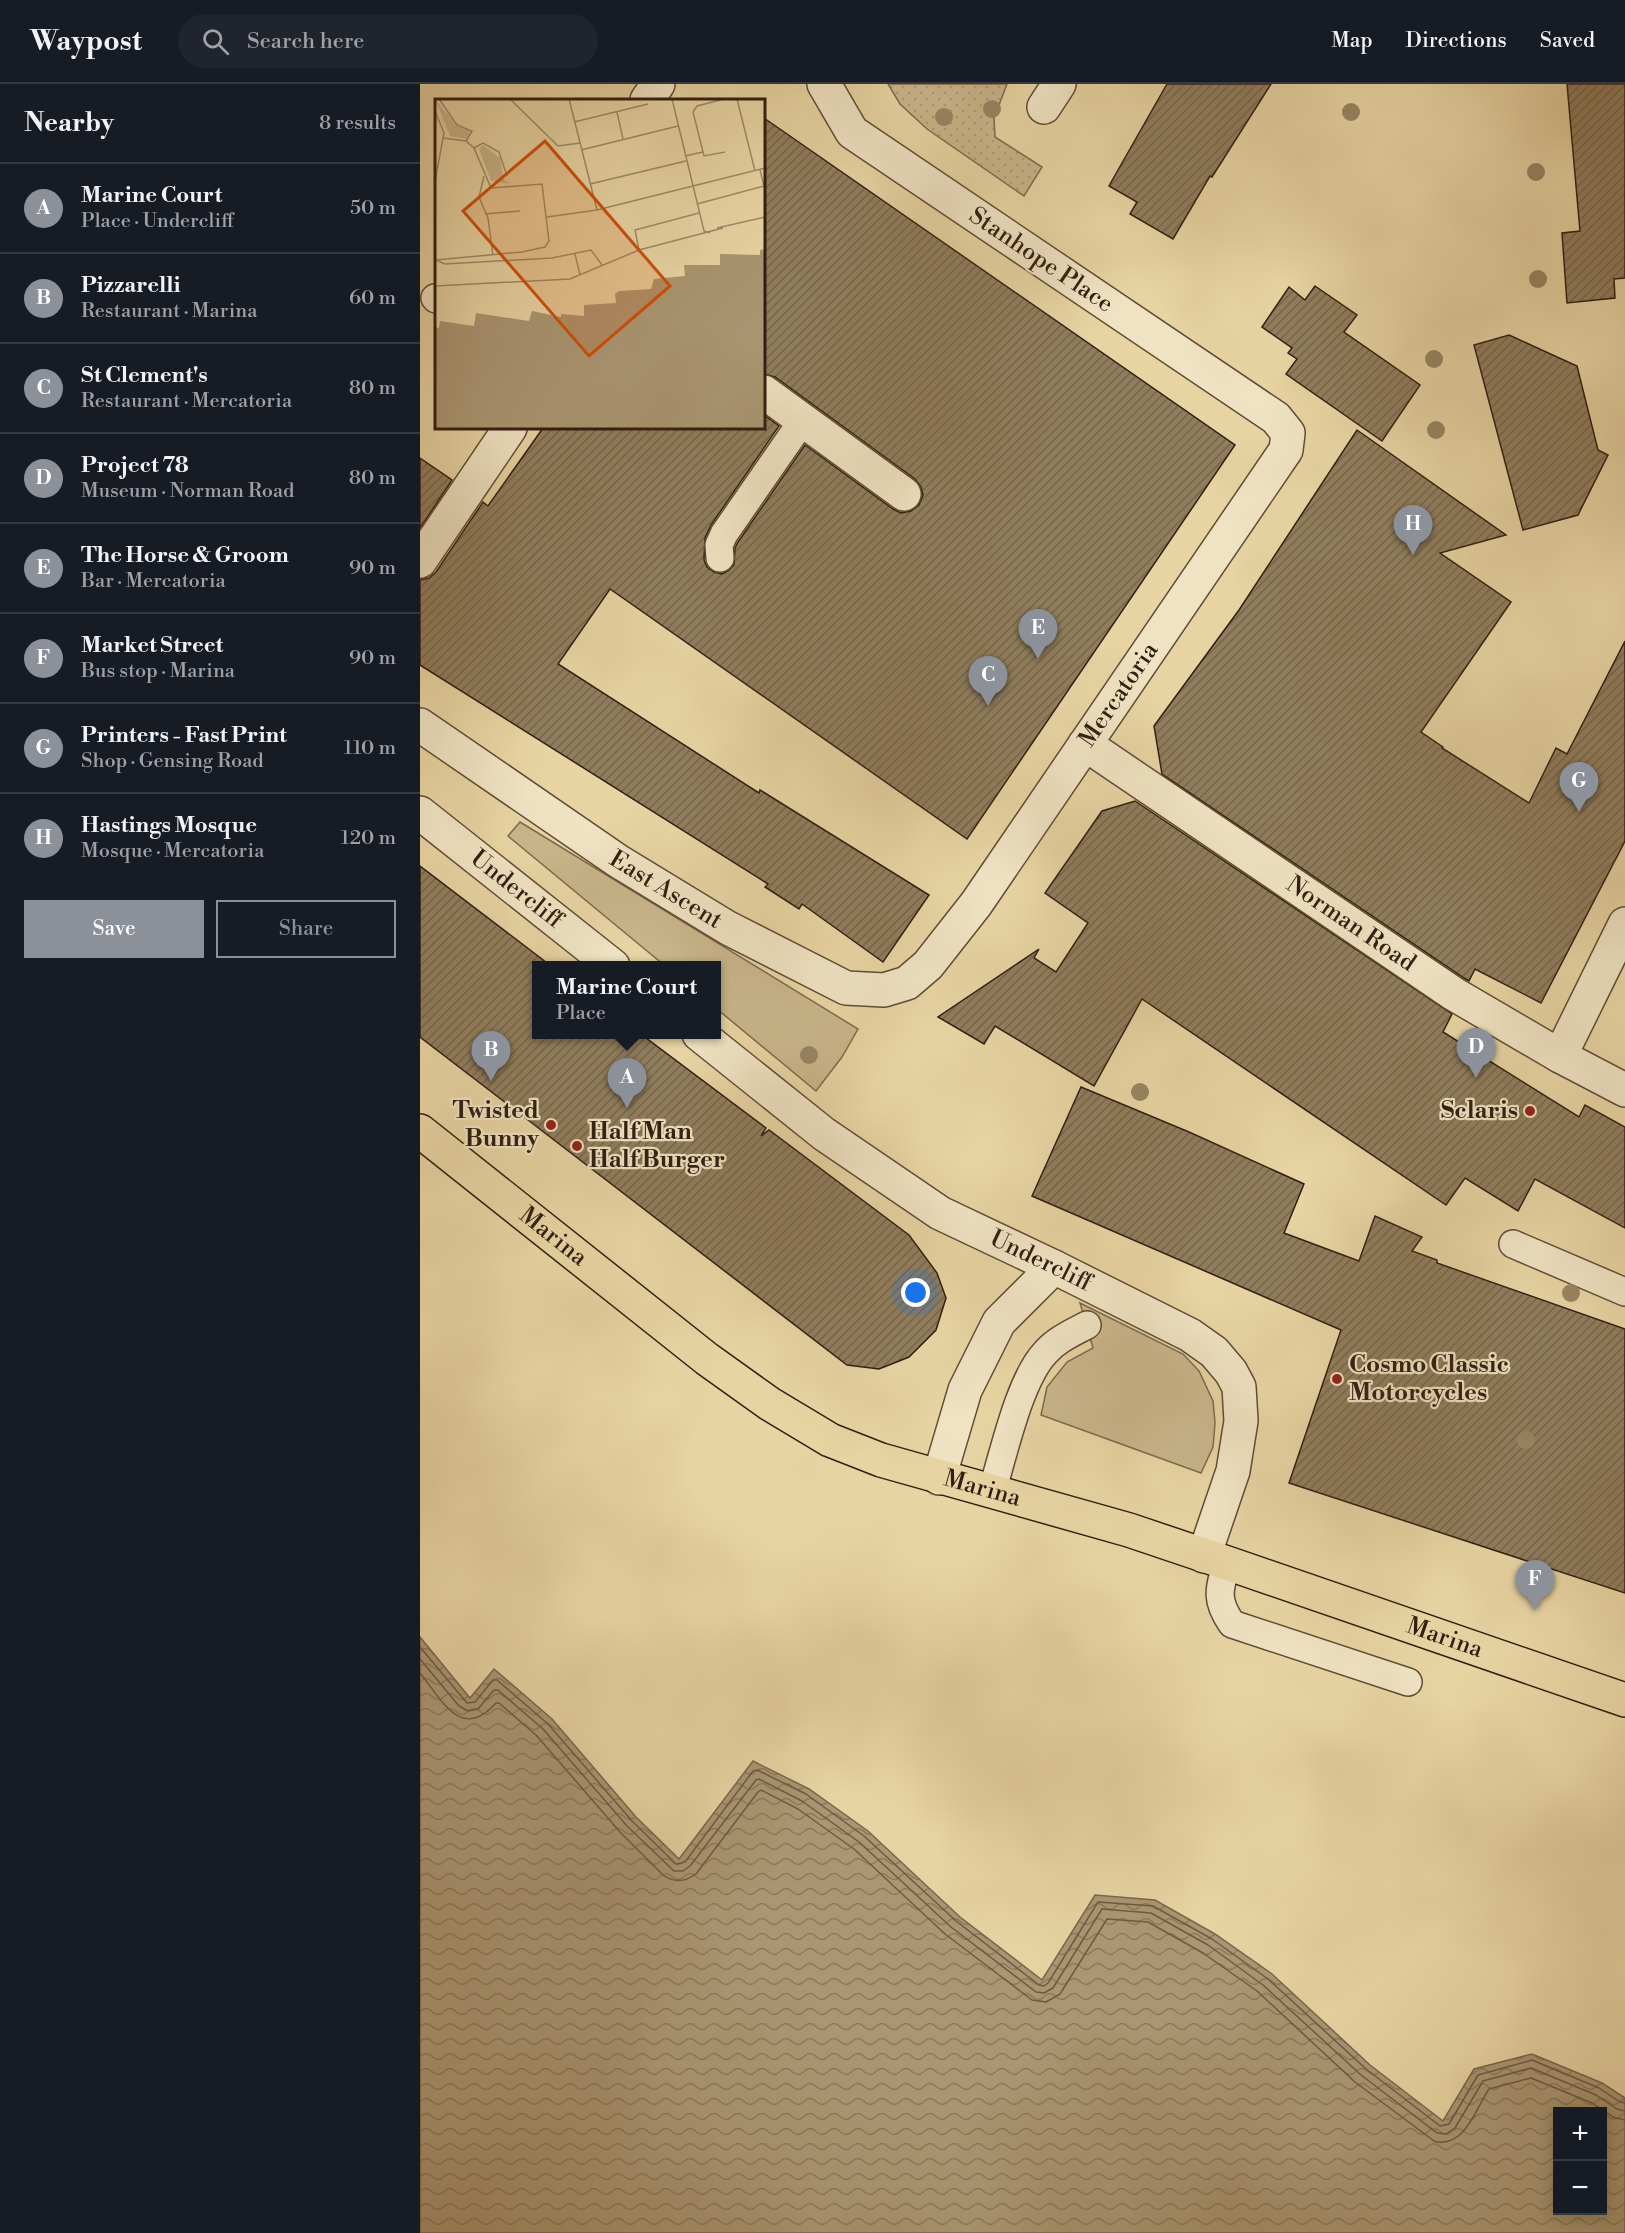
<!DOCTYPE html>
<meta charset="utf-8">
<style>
body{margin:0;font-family:"Libre Bodoni",serif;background:#20242c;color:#f1f3f6}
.controls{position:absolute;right:18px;bottom:18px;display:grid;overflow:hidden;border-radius:0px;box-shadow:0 3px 15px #0003}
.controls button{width:54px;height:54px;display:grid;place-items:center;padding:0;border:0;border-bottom:2px solid #363941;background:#171b24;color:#f1f3f6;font:30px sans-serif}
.you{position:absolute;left:496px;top:1209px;width:21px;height:21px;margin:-15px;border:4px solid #fff;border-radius:50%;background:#1a73e8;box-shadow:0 0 0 9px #1a73e833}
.badge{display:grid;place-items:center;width:39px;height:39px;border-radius:50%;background:#8c9099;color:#fff;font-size:20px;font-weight:700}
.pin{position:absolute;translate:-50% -50px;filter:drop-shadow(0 2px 3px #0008)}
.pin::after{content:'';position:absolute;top:32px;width:21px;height:18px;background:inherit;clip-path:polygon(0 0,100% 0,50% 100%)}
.popup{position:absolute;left:112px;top:877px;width:189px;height:78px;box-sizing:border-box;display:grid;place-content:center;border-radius:0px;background:#171b24;filter:drop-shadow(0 2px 4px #0005);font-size:20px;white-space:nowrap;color:#9ea1a6}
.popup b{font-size:22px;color:#f1f3f6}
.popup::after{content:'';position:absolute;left:50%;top:100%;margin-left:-12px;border:12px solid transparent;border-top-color:#171b24}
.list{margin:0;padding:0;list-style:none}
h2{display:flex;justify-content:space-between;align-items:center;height:78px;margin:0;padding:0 24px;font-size:26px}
h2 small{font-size:20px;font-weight:400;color:#9ea1a6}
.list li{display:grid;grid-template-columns:39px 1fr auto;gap:18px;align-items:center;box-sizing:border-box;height:90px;padding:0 24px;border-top:2px solid #363941}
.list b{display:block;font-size:22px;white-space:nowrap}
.list p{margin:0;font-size:20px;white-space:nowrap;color:#9ea1a6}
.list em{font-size:20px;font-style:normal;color:#9ea1a6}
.actions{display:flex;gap:12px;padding:18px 24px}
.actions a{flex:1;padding:14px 0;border:2px solid #8c9099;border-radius:0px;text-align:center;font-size:21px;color:#8c9099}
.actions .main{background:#8c9099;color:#fff}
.icon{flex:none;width:33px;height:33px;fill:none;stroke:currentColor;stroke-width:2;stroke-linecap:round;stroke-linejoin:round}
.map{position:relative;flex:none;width:1205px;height:2149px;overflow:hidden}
header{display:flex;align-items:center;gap:36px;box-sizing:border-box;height:84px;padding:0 30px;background:#171b24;border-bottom:2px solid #363941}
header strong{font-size:28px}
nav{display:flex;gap:33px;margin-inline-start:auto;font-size:21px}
.search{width:420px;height:54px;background:#20242c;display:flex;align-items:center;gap:15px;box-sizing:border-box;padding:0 21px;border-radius:33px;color:#9ea1a6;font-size:22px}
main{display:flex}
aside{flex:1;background:#171b24}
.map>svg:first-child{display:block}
.green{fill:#c9b58a;stroke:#7d6a4e;stroke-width:1.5}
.park{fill:url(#park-dots);stroke:#7d6a4e;stroke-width:1.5}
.water{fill:url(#water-waves);stroke:#7a664c;stroke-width:1.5;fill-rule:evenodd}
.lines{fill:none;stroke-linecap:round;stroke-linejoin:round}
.shore{stroke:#6e5a42;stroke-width:1.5}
.building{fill:url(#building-hatch);stroke:#311e12;stroke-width:1.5}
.service-casing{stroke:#5f4c36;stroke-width:30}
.minor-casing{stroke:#5f4c36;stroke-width:36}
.trunk-casing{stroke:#311e12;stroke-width:36}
.service{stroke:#f0e3c3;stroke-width:27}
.minor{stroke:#f0e3c3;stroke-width:33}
.trunk{stroke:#e8d4a3;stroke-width:33}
.tree{fill:#988564}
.poi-dot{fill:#8f2418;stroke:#f0e3c3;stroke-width:2}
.labels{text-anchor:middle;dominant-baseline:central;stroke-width:4.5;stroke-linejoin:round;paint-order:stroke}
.street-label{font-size:24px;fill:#311e12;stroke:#f0e3c3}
.poi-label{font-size:24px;font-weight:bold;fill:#311e12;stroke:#f0e3c3;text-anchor:end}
.inset-road{fill:none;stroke:#9f8b69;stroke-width:1.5}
.view{fill:#cd500d;fill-opacity:0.15;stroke:#cd500d;stroke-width:3}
.inset-edge{fill:none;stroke:#311e12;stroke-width:3}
</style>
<header>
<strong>Waypost</strong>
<div class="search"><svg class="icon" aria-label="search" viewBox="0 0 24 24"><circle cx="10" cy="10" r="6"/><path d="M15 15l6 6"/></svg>Search here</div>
<nav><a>Map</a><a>Directions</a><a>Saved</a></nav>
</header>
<main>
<aside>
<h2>Nearby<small>8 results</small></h2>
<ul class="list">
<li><span class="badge">A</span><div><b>Marine Court</b><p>Place · Undercliff</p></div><em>50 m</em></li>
<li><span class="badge">B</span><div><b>Pizzarelli</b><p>Restaurant · Marina</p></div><em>60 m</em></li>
<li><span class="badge">C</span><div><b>St Clement's</b><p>Restaurant · Mercatoria</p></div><em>80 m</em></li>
<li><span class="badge">D</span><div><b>Project 78</b><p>Museum · Norman Road</p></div><em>80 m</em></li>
<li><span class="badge">E</span><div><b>The Horse &amp; Groom</b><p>Bar · Mercatoria</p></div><em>90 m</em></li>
<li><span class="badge">F</span><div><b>Market Street</b><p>Bus stop · Marina</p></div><em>90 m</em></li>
<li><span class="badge">G</span><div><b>Printers - Fast Print</b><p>Shop · Gensing Road</p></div><em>110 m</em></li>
<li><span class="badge">H</span><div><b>Hastings Mosque</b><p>Mosque · Mercatoria</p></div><em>120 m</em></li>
</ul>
<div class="actions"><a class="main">Save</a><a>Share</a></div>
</aside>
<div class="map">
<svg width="1205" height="2149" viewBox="0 0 1205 2149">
<defs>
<pattern id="park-dots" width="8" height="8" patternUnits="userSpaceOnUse" patternTransform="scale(1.5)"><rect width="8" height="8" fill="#c9b58a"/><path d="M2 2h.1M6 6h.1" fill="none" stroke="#ad9b76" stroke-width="1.8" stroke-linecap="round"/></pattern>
<pattern id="water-waves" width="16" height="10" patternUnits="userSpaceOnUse" patternTransform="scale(1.5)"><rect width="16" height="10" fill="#aa9672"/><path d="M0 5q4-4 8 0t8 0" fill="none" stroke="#8b7a5c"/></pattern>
<pattern id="building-hatch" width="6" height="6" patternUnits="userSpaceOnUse" patternTransform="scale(1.5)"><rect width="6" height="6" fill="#907d5d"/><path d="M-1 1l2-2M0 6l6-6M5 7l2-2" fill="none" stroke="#76664b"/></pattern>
</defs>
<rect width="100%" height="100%" fill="#e8d4a3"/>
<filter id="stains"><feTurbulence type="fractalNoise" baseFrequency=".00333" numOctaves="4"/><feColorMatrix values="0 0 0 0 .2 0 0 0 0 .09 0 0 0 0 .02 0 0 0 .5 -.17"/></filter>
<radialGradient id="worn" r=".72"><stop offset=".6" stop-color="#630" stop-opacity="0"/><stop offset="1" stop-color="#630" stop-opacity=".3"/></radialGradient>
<g class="green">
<polygon points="100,738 438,945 422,973 396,1007 297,925 297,882 244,881 88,752"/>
<polygon points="660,1219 763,1270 779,1287 793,1317 795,1339 793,1363 781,1389 621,1331 627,1303 647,1278 673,1264"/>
</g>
<polygon class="park" points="468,0 587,0 574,34 575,53 622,83 604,112 507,45 480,20"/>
<path class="water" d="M0,1553l50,61 24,-29 58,50 84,98 43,42 74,-98 56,28 59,42 92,86 82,63 53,-85 60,5 60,34 57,40 98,91 73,56 31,-52 58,-15 70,29 23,15v135h-1205zM1138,2028h44v98h-44z"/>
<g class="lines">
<g class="shore">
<polyline points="0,1563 47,1619 55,1618 73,1596 77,1596 128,1640 212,1737 256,1780 265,1778 333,1687 337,1686 386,1710 444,1752 536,1837 619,1901 624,1902 628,1899 678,1818 733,1822 792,1855 848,1895 946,1985 1020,2042 1029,2040 1058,1991 1112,1976 1179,2004 1200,2018 1205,2019"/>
<polyline points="0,1575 39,1622 48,1627 58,1625 74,1606 78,1606 123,1645 207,1742 254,1787 263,1787 270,1782 336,1696 339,1695 382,1717 439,1758 531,1843 616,1908 624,1909 633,1904 682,1825 731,1829 788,1861 843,1901 941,1991 1017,2049 1026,2050 1035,2044 1063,1997 1111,1984 1176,2011 1197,2025 1205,2027"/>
<path d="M0,1589c22,27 41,69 76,30h3l37,32 84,97 43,43c11,8 22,7 33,-1l62,-82 3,-2 37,19 56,40 91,85 87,66 14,2 14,-8 47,-75 41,3 55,31 54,38 98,91 79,59c30,9 42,-33 55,-52l42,-11 61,25 21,14 12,3"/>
</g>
</g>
<g class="building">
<polygon points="747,0 851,0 792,93 790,92 753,155 710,130 717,118 689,102"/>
<polygon points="1147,0 1205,0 1205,194 1194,195 1195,214 1147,219 1142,149 1160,147"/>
<polygon points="344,34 815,361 547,755 190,505 138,580 339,709 340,706 509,811 463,878 382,820 379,825 345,803 348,800 0,581 0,496 9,494 16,488 63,418 68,422 123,344 344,344 344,331 359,342 291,441 285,454 284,476 287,483 294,488 302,490 308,487 314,481 315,464 318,458 385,361 473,425 481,429 491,427 499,421 503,411 501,403 495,395 355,293 344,290"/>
<polygon points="895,202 937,231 924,248 1000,301 962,357 866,290 877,275 868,269 872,264 842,243 869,203 885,216"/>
<polygon points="1089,251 1157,282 1178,366 1188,371 1158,431 1103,446 1054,261"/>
<polygon points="937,346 1086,451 1020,469 1091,518 1001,648 1023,663 1022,664 1109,719 1136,664 1147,670 1205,557 1205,757 1121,919 1055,885 1049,897 1044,894 742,690 734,642 819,526"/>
<polygon points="0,374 32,396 0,444"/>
<polygon points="715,717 1032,930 1023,948 1159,1033 1165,1021 1205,1043 1205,1144 1115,1095 1098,1127 1045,1094 1026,1121 722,915 674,1002 575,942 564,960 518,933 619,865 614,874 636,888 668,839 625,809 682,727"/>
<polygon points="0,782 131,882 117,882 117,951 222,951 346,1044 341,1052 349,1046 489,1151 517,1189 526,1214 516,1246 489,1273 459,1285 427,1281 0,953"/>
<polygon points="661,1003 769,1048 884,1100 864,1149 939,1177 955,1132 1002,1153 992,1167 1017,1176 1017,1179 1205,1245 1205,1509 869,1399 921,1246 612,1112"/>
</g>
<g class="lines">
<g class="service-casing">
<g id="service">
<polyline points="15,214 16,215"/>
<polyline points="300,474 299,461 304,450 383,336"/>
<polyline points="1093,1160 1205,1208"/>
<path d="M572,1407c12,-38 27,-110 53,-138 11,-13 27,-20 42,-28"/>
<path d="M807,1479c-8,26 -12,37 5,61l176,58"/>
</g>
</g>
<g class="minor-casing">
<g id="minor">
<polyline points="227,16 238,0"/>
<polyline points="624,23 639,0"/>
<polyline points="344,308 484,410"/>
<polyline points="0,477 90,344"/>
<path id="s1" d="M0,641l198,136 110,67 118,60 38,2 23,-7 21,-18 48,-61 310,-454 2,-17 -12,-15 -424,-286 -28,-48"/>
<path id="s2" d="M665,660l369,250 106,62 65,34"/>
<path id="s3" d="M0,729l193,153"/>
<path id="s4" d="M279,950l125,100 116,79 114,54 136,68 24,17 17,20 8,15 2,34 -8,50 -29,85"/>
<polyline points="1140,972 1205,840"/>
<polyline points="519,1394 545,1306 579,1238 634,1183"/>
</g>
</g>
<g class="trunk-casing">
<g id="trunk">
<path id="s5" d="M0,1047l287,228 63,45 60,36 51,20 248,70 98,33 398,137"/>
</g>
</g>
<use href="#service" class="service"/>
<use href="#minor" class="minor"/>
<use href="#trunk" class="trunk"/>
</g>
<g class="tree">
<circle cx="572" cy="25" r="9"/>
<circle cx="931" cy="28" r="9"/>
<circle cx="524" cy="33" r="9"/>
<circle cx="1116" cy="88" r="9"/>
<circle cx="1118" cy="195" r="9"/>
<circle cx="1014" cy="275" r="9"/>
<circle cx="1016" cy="346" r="9"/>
<circle cx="389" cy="971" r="9"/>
<circle cx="720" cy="1008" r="9"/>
<circle cx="1151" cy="1209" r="9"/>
<circle cx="1106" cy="1356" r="9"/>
</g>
<g class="poi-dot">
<circle cx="1110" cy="1027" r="6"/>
<circle cx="131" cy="1041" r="6"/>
<circle cx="157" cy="1062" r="6"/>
<circle cx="917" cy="1295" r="6"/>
</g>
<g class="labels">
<g class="street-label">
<text transform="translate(621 176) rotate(34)">Stanhope Place</text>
<text stroke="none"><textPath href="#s1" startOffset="922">Mercatoria</textPath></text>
<text stroke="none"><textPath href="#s3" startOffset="123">Undercliff</textPath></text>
<text stroke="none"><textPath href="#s1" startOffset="296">East Ascent</textPath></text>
<text stroke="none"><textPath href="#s2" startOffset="321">Norman Road</textPath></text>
<text stroke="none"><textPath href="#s5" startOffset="170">Marina</textPath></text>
<text stroke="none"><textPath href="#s4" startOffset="412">Undercliff</textPath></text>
<text stroke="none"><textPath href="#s5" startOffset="674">Marina</textPath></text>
<text stroke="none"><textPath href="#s5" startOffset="1160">Marina</textPath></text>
</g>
<g class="poi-label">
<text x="119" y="1027">Twisted<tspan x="119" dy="28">Bunny</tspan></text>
<text x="1098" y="1027">Sclaris</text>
<text x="169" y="1048" text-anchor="start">Half Man<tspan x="169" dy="28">Half Burger</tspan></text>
<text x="929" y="1281" text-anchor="start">Cosmo Classic<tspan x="929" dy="28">Motorcycles</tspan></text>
</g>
</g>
<g transform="translate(15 15)">
<rect width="330" height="330" fill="#e8d4a3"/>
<path d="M0,0l22,27 13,4 -3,9 -17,-3z" fill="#c9b58a"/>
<path d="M48,46l17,13 4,22 7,4 -20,-3 -12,-32z" fill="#c9b58a"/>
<path d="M330,150v180h-330v-102l4,1 1,-7 34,5 2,-13 53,8 3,-10 29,6v-3l23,2v-11l32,-2 -1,-9 4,-3 32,-2 3,-10 31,-3 -1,-11h36v-11l40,1v-5z" fill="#aa9672"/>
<path class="inset-road" d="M4,0l18,26 15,6 -6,10M75,0l48,47 22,-3M134,0l28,111M237,0l32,132 6,2M289,0l-27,7 -4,6 11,44 21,-4M302,0l18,72M0,12l9,22 -9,48M182,13l6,27M139,23l74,-18M39,49l9,-5 16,9 8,24M146,51l97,-24M250,57l18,-4M49,77l-5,21 9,21 5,38M155,85l96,-23M258,87l72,-18M262,105l67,-18 -4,-16M50,115l35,-3M112,118l50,-7 96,-24M282,129l48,-11M204,151l-4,-20 64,-17M140,155l5,21M0,161l87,-8 23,-5 4,-6 -7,-57 -51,4 -17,-40 -8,-7 -23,-3M1,161l9,4 107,-6 39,-8 11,15M0,187l135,-7 69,-29 84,-22"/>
<path class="view" d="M110,42l125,145 -81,70 -126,-145z"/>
<rect width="330" height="330" class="inset-edge"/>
</g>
<rect width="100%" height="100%" filter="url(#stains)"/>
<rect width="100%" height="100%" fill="url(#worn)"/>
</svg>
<div class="controls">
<button>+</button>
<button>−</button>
</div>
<div class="you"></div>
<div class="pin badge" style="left:207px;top:1024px">A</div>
<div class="popup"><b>Marine Court</b>Place</div>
<div class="pin badge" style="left:71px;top:997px">B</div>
<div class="pin badge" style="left:568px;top:622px">C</div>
<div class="pin badge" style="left:1056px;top:994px">D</div>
<div class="pin badge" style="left:618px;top:575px">E</div>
<div class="pin badge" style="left:1115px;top:1526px">F</div>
<div class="pin badge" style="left:1159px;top:728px">G</div>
<div class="pin badge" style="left:993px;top:471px">H</div>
</div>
</main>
